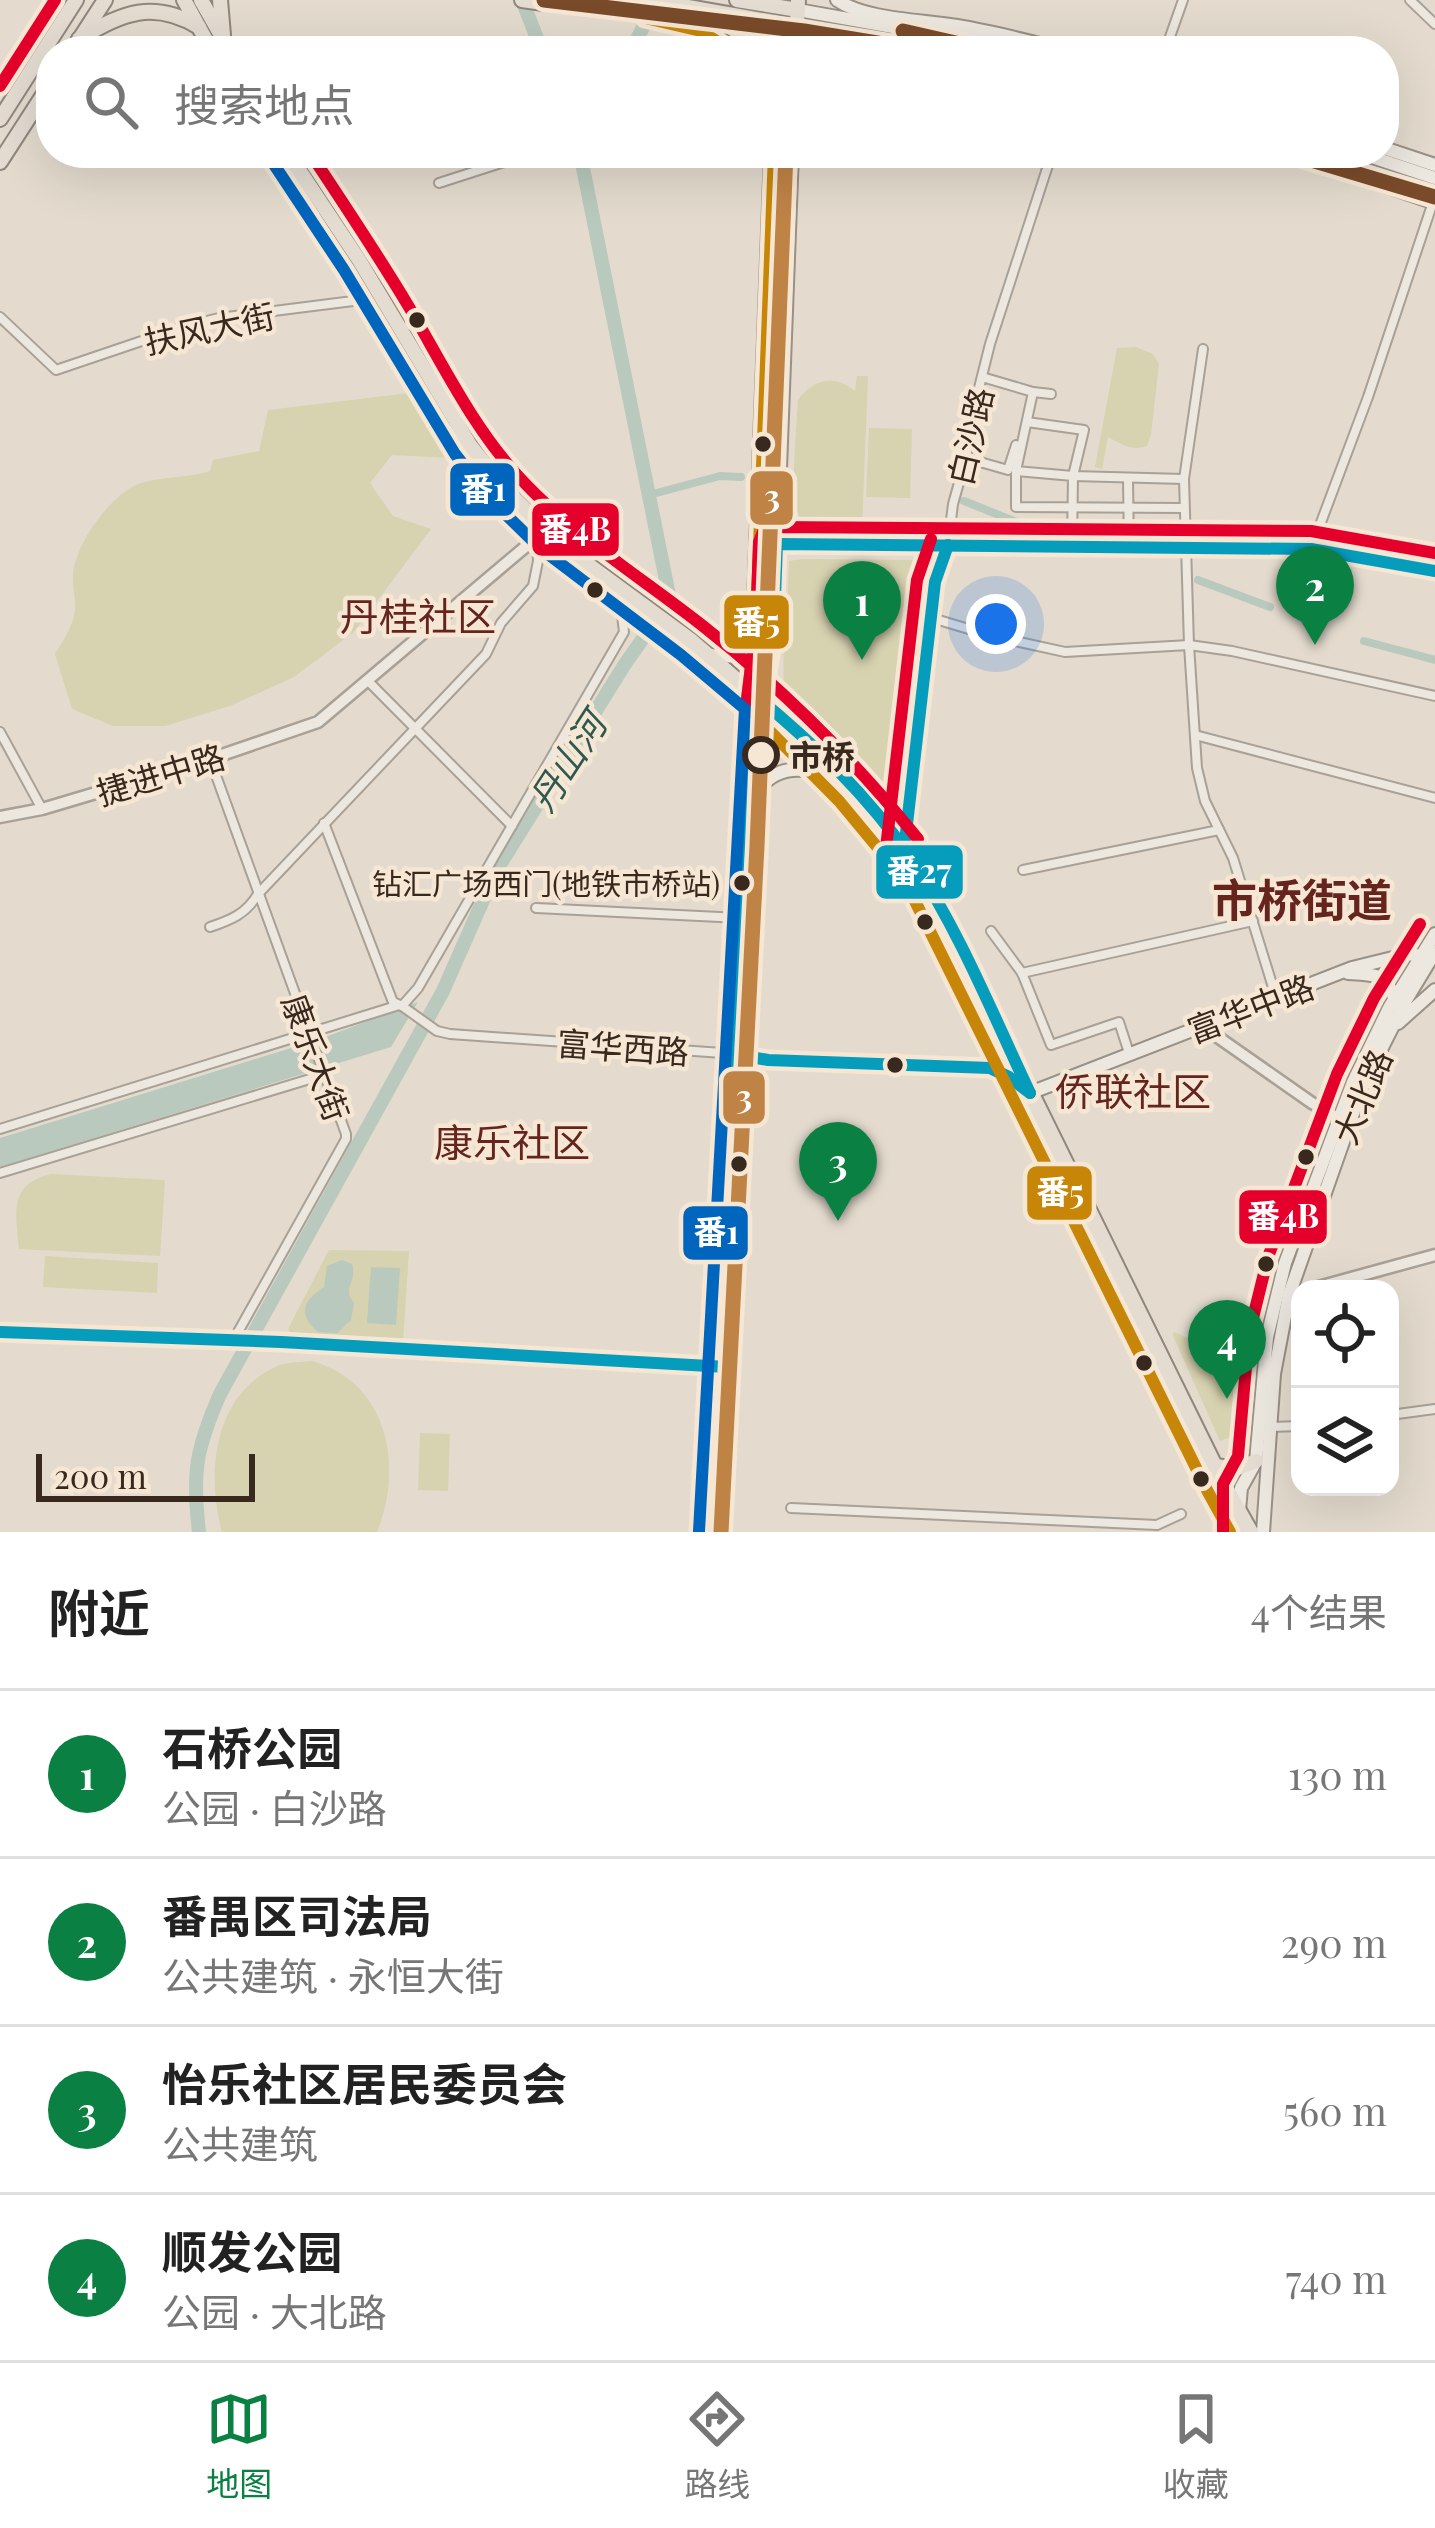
<!DOCTYPE html>
<html lang="zh">
<meta charset="utf-8">
<style>
body{margin:0;font-family:"Playfair Display","Noto Sans SC",serif;background:#f6f6f6;color:#222}
.controls{position:absolute;right:36px;bottom:36px;display:grid;overflow:hidden;border-radius:24px;box-shadow:0 12px 48px #0002}
.controls button{width:108px;height:108px;display:grid;place-items:center;padding:0;border:0;border-bottom:3px solid #e0e0e0;background:#fff;color:#222;font:60px sans-serif}
.scale{position:absolute;left:36px;bottom:30px;width:219px;box-sizing:border-box;padding-left:12px;border:6px solid #38281e;border-top:0;font-size:33px;line-height:42px;white-space:nowrap;color:#38281e;-webkit-text-stroke:9px #f5e7d4;paint-order:stroke}
.you{position:absolute;left:996px;top:624px;width:42px;height:42px;margin:-30px;border:9px solid #fff;border-radius:50%;background:#1a73e8;box-shadow:0 0 0 18px #1a73e833}
.badge{display:grid;place-items:center;width:78px;height:78px;border-radius:50%;background:#0b8043;color:#fff;font-size:39px;font-weight:700}
.pin{position:absolute;translate:-50% -99px;filter:drop-shadow(0 3px 6px #0008)}
.pin::after{content:'';position:absolute;top:63px;width:42px;height:36px;background:inherit;clip-path:polygon(0 0,100% 0,50% 100%)}
.list{margin:0;padding:0;list-style:none}
h2{display:flex;justify-content:space-between;align-items:center;height:156px;margin:0;padding:0 48px;font-size:51px}
h2 small{font-size:39px;font-weight:400;color:#767676}
.list li{display:grid;grid-template-columns:78px 1fr auto;gap:36px;align-items:center;box-sizing:border-box;height:168px;padding:0 48px;border-top:3px solid #e0e0e0}
.list b{display:block;font-size:45px;white-space:nowrap}
.list p{margin:0;font-size:39px;white-space:nowrap;color:#767676}
.list em{font-size:39px;font-style:normal;color:#767676}
.icon{flex:none;width:66px;height:66px;fill:none;stroke:currentColor;stroke-width:2;stroke-linecap:round;stroke-linejoin:round}
.map{position:relative;flex:none;width:1435px;height:1532px;overflow:hidden}
.search{position:absolute;background:#fff;box-shadow:0 12px 48px #0002;left:36px;right:36px;top:36px;height:132px;display:flex;align-items:center;gap:30px;box-sizing:border-box;padding:0 42px;border-radius:48px;color:#767676;font-size:45px}
.sheet{height:828px;background:#fff}
nav{display:flex;justify-content:space-around;align-items:center;box-sizing:border-box;height:168px;border-top:3px solid #e0e0e0;background:#fff;font-size:33px;color:#767676}
nav a{display:grid;justify-items:center;gap:6px}
nav .on{color:#0b8043}
.map>svg:first-child{display:block}
.green{fill:#d7d2b0}
.water{fill:#b9c9bd}
.lines{fill:none;stroke-linecap:round;stroke-linejoin:round}
.canal{stroke:#b9c9bd;stroke-width:8}
.river{stroke:#b9c9bd;stroke-width:14}
.minor-casing{stroke:#a9a096;stroke-width:12}
.tertiary-casing{stroke:#a9a096;stroke-width:15}
.secondary-casing{stroke:#999086;stroke-width:16}
.primary-casing{stroke:#8f867e;stroke-width:18}
.minor{stroke:#ece7df;stroke-width:8}
.tertiary{stroke:#ece7df;stroke-width:10}
.secondary{stroke:#ece7df;stroke-width:12}
.primary{stroke:#e4dcd1;stroke-width:14}
.bus-1-casing{stroke:#f5e7d4;stroke-width:21}
.bus-2-casing{stroke:#f5e7d4;stroke-width:21}
.bus-3-casing{stroke:#f5e7d4;stroke-width:21}
.bus-4-casing{stroke:#f5e7d4;stroke-width:21}
.bus-1{stroke:#069cbc;stroke-width:12}
.bus-2{stroke:#c78608;stroke-width:12}
.bus-3{stroke:#e4002b;stroke-width:12}
.bus-4{stroke:#0065bd;stroke-width:12}
.metro-1-casing{stroke:#f5e7d4;stroke-width:24}
.metro-2-casing{stroke:#f5e7d4;stroke-width:24}
.metro-1{stroke:#bf8346;stroke-width:15}
.metro-2{stroke:#7a4b2a;stroke-width:15}
.bus-dot{fill:#38281e;stroke:#f5e7d4;stroke-width:4.5}
.stop-dot{fill:#f5e7d4;stroke:#38281e;stroke-width:6}
.labels{text-anchor:middle;dominant-baseline:central;stroke-width:9;stroke-linejoin:round;paint-order:stroke}
.bus-label{font-size:30px;fill:#38281e;stroke:#f5e7d4;text-anchor:end}
.street-label{font-size:33px;fill:#38281e;stroke:#f5e7d4}
.stop-label{font-size:33px;font-weight:bold;fill:#38281e;stroke:#f5e7d4;text-anchor:start}
.water-label{font-size:36px;font-style:italic;fill:#2e5850;stroke:#f5e7d4}
.quarter-label{font-size:39px;fill:#65241e;stroke:#f5e7d4}
.district-label{font-size:45px;font-weight:bold;fill:#65241e;stroke:#f5e7d4}
.line-badge{stroke:#f5e7d4;stroke-width:4.5}
.badge-label{font-size:33px;text-anchor:middle;font-weight:bold;fill:#fff}
</style>
<div class="map">
<svg width="1435" height="1532" viewBox="0 0 1435 1532">
<rect width="100%" height="100%" fill="#e4dbce"/>
<g class="green">
<path d="M1136,347l17,7 6,10 -8,71 -4,11c-16,6 -25,-2 -39,-9l-6,32 -7,-2 22,-119z"/>
<path d="M857,376h11l-6,154 -12,-1v-9c-11,8 -22,12 -36,7 -5,-2 -12,-6 -15,-11 -10,-19 -2,-92 -1,-116 15,-21 37,-26 57,-9z"/>
<path d="M409,393l41,65 -58,-3 -22,28 23,33 38,13 -77,103 -60,45 -64,29 -65,20h-52l-41,-17 -17,-55c8,-13 18,-28 20,-43 1,-12 -3,-25 -2,-37 3,-30 35,-76 63,-89 20,-9 50,-6 74,-14l3,-11 46,-9 9,-41z"/>
<polygon points="869,428 912,429 910,498 866,497"/>
<path d="M802,559l117,1 8,2 5,14 -30,191c-22,43 -53,5 -76,-15 -14,-12 -28,-25 -42,-38l-1,-94 4,-1 2,-58z"/>
<path d="M51,1174l114,6 -5,76 -141,-7c-3,-38 -11,-64 32,-75z"/>
<polygon points="329,1250 409,1251 403,1342 292,1337 288,1329"/>
<polygon points="45,1256 158,1263 157,1293 43,1287"/>
<polygon points="1174,1332 1256,1368 1251,1430 1220,1441 1173,1336"/>
<path d="M312,1361c76,21 92,105 65,171h-155c-16,-58 -9,-136 53,-165 11,-5 25,-5 37,-6z"/>
<polygon points="420,1433 450,1434 448,1491 418,1490"/>
</g>
<g class="water">
<polygon points="418,1002 391,1047 0,1167 0,1138 320,1039"/>
<path d="M342,1260l10,4c6,17 -11,24 2,39l-3,17 -14,13 -19,-1c-21,-19 -15,-31 6,-45l3,-21z"/>
<polygon points="371,1267 400,1268 396,1325 367,1323"/>
</g>
<g class="lines">
<g class="canal">
<polyline points="649,495 720,476 741,477"/>
<polyline points="964,501 1044,533"/>
<polyline points="1198,580 1270,607"/>
<polyline points="1364,641 1435,660"/>
</g>
<g class="river">
<polyline points="522,0 542,51"/>
<polyline points="631,51 657,0"/>
<path d="M199,1532c-7,-60 -3,-83 21,-138l223,-403 53,-120 129,-207 45,-64 -90,-447"/>
</g>
<g class="minor-casing">
<g id="minor">
<polyline points="1410,0 1435,24"/>
<polyline points="1165,51 1183,0"/>
<polyline points="439,183 532,153"/>
<polyline points="0,317 56,370 183,327 219,318 353,301 362,296"/>
<polyline points="1203,349 1184,479 1189,645 1197,768 1205,801 1233,858 1276,997"/>
<polyline points="982,377 1033,392 1016,471 1073,476 1072,545"/>
<polyline points="1033,392 1051,394"/>
<polyline points="1027,422 1084,430 1073,476 1184,479"/>
<polyline points="966,458 1008,470 1016,445"/>
<polyline points="1016,471 1016,507 1184,508"/>
<polyline points="1128,478 1129,547"/>
<polyline points="777,544 1311,549 1435,571"/>
<polyline points="1311,549 1368,397 1435,196"/>
<polyline points="932,618 992,636 1065,652 1189,645 1232,651 1435,696"/>
<polyline points="1317,626 1334,553"/>
<polyline points="368,681 512,826"/>
<polyline points="0,732 42,809"/>
<polyline points="1195,735 1435,798"/>
<polyline points="210,759 346,1134 346,1139 233,1341"/>
<polyline points="324,823 389,992 393,1002 402,1006 418,988 624,632 620,599"/>
<polyline points="900,869 935,582 948,545 953,504 966,458 974,408 990,344 1052,153"/>
<polyline points="1023,870 1219,830"/>
<polyline points="536,908 740,918"/>
<path d="M210,927c21,-7 36,-13 48,-33l228,-240 15,-31 32,-37 5,-25 -1,-24"/>
<polyline points="991,931 1022,973 1051,1045 1119,1022 1129,1053"/>
<polyline points="1022,973 1253,921"/>
<polyline points="402,1006 437,1031 450,1034 737,1054"/>
<polyline points="0,1129 396,1006"/>
<polyline points="0,1173 323,1075"/>
<polyline points="0,1332 281,1342 727,1367"/>
<polyline points="1390,1415 1435,1409"/>
<polyline points="1271,1427 1300,1426"/>
<polyline points="791,1508 1157,1525 1181,1514"/>
</g>
</g>
<g class="tertiary-casing">
<g id="tertiary">
<polyline points="0,817 42,809 210,759 318,722 537,537"/>
<polyline points="1202,1026 1312,1103 1338,1118"/>
<polyline points="745,1056 768,1060 990,1068 1009,1077"/>
<polyline points="1311,1289 1435,1255"/>
</g>
</g>
<g class="secondary-casing">
<g id="secondary">
<path d="M837,0c29,20 85,20 120,26 37,6 74,16 111,25"/>
<polyline points="798,10 1027,51"/>
<polyline points="838,34 849,43 900,51"/>
<polyline points="775,51 777,22"/>
<polyline points="796,51 797,26 965,51"/>
<polyline points="821,51 849,43"/>
<polyline points="1384,148 1435,165"/>
<polyline points="1288,153 1435,203"/>
<polyline points="1360,153 1435,178"/>
<polyline points="709,655 739,657 752,652"/>
<path d="M759,789c15,-20 36,-23 60,-16"/>
<path d="M1348,973c24,1 39,0 46,25"/>
<polyline points="1398,1023 1435,990"/>
<polyline points="1024,1089 1030,1093 1352,968 1409,954 1426,957"/>
<polyline points="721,1321 750,707 771,153"/>
<polyline points="1239,1510 1241,1488 1256,1461 1267,1337 1285,1263 1353,1082 1389,1008 1435,934"/>
<polyline points="717,1532 763,701 774,626 792,153"/>
<polyline points="1263,1532 1274,1374 1289,1295 1363,1085 1406,1000 1435,952"/>
</g>
</g>
<g class="primary-casing">
<g id="primary">
<polyline points="184,0 212,51"/>
<polyline points="201,0 230,51"/>
<polyline points="220,0 223,35"/>
<polyline points="522,0 543,3 577,0"/>
<polyline points="648,0 797,26 798,0"/>
<polyline points="737,0 798,10"/>
<polyline points="709,13 743,36 757,51"/>
<path d="M79,39c43,-27 75,-39 120,-12"/>
<polyline points="72,51 105,0"/>
<polyline points="0,119 76,0"/>
<polyline points="274,153 443,428 493,494 553,550 646,618 716,677 823,776 863,820 900,869 950,957 1236,1532"/>
<polyline points="288,153 359,260 470,445 505,489 551,534 590,566 692,641 792,727 860,797 911,860 943,913 1224,1484 1251,1532"/>
<polyline points="0,162 51,83"/>
<polyline points="1216,1466 1235,1469 1256,1461"/>
</g>
</g>
<use href="#minor" class="minor"/>
<use href="#tertiary" class="tertiary"/>
<use href="#secondary" class="secondary"/>
<use href="#primary" class="primary"/>
<g class="bus-1-casing">
<g id="bus-1">
<path d="M751,692c60,49 117,103 161,168 48,72 81,155 118,233"/>
<polyline points="763,701 774,626 777,544 1311,549 1435,571"/>
<polyline points="904,850 935,582 948,545"/>
<polyline points="733,1079 751,692"/>
<polyline points="0,1332 281,1342 727,1367 745,1056 768,1060 990,1068 1009,1077 1030,1093"/>
</g>
</g>
<g class="bus-2-casing">
<g id="bus-2">
<polyline points="645,18 701,31 732,51"/>
<polyline points="774,153 756,624 746,707 839,801 878,848 913,897 1208,1492 1230,1532"/>
</g>
</g>
<g class="bus-3-casing">
<g id="bus-3">
<polyline points="0,86 55,0"/>
<path d="M310,153c34,51 68,102 99,154 34,58 64,120 109,169 54,59 123,101 185,150 80,63 151,134 215,213"/>
<polyline points="745,716 756,625 759,542 763,532 772,527 1311,531 1435,553"/>
<polyline points="886,848 917,580 931,539"/>
<polyline points="1223,1532 1223,1484 1238,1456 1249,1334 1268,1257 1337,1074 1374,998 1420,924"/>
</g>
</g>
<g class="bus-4-casing">
<polyline id="bus-4" points="273,163 344,270 455,454 491,500 540,548 681,655 745,709 699,1531"/>
</g>
<use href="#bus-1" class="bus-1"/>
<use href="#bus-2" class="bus-2"/>
<use href="#bus-3" class="bus-3"/>
<use href="#bus-4" class="bus-4"/>
<g class="metro-1-casing">
<polyline id="metro-1" points="721,1532 757,846 786,153"/>
</g>
<g class="metro-2-casing">
<g id="metro-2">
<polyline points="544,0 804,31 926,51"/>
<polyline points="903,31 991,51"/>
<polyline points="1288,153 1435,197"/>
</g>
</g>
<use href="#metro-1" class="metro-1"/>
<use href="#metro-2" class="metro-2"/>
</g>
<g class="bus-dot">
<circle cx="417" cy="320" r="10"/>
<circle cx="763" cy="444" r="10"/>
<circle cx="595" cy="590" r="10"/>
<circle cx="742" cy="883" r="10"/>
<circle cx="925" cy="922" r="10"/>
<circle cx="895" cy="1065" r="10"/>
<circle cx="1306" cy="1157" r="10"/>
<circle cx="739" cy="1164" r="10"/>
<circle cx="1266" cy="1264" r="10"/>
<circle cx="1144" cy="1363" r="10"/>
<circle cx="1201" cy="1479" r="10"/>
</g>
<circle class="stop-dot" cx="761" cy="755" r="16"/>
<g class="labels">
<g class="bus-label">
<text x="720" y="883">钻汇广场西门(地铁市桥站)</text>
</g>
<g class="street-label">
<text transform="translate(209 327) rotate(-12)">扶风大街</text>
<text transform="translate(969 436) rotate(-77)">白沙路</text>
<text transform="translate(160 773) rotate(-17)">捷进中路</text>
<text transform="translate(1250 1007) rotate(-21)">富华中路</text>
<text transform="translate(623 1046) rotate(4)">富华西路</text>
<text transform="translate(317 1057) rotate(70)">康乐大街</text>
<text transform="translate(1361 1096) rotate(-67)">大北路</text>
</g>
<g class="stop-label">
<text x="789" y="755">市桥</text>
</g>
<g class="water-label">
<text transform="translate(566 761) rotate(-57)">丹山河</text>
</g>
<g class="quarter-label">
<text x="418" y="615">丹桂社区</text>
<text x="1133" y="1090">侨联社区</text>
<text x="512" y="1141">康乐社区</text>
</g>
<g class="district-label">
<text x="1302" y="898">市桥街道</text>
</g>
</g>
<g class="line-badge">
<rect x="448" y="461" width="69" height="57" rx="12" fill="#0065bd"/>
<rect x="748" y="469" width="47" height="58" rx="12" fill="#bf8346"/>
<rect x="530" y="501" width="91" height="57" rx="12" fill="#e4002b"/>
<rect x="722" y="593" width="69" height="58" rx="12" fill="#c78608"/>
<rect x="874" y="843" width="91" height="58" rx="12" fill="#069cbc"/>
<rect x="721" y="1069" width="46" height="57" rx="12" fill="#bf8346"/>
<rect x="1025" y="1164" width="69" height="58" rx="12" fill="#c78608"/>
<rect x="1237" y="1188" width="92" height="58" rx="12" fill="#e4002b"/>
<rect x="681" y="1204" width="69" height="58" rx="12" fill="#0065bd"/>
</g>
<g class="badge-label">
<text x="483" y="501">番1</text>
<text x="772" y="509">3</text>
<text x="575" y="541">番4B</text>
<text x="756" y="634">番5</text>
<text x="919" y="883">番27</text>
<text x="744" y="1109">3</text>
<text x="1060" y="1204">番5</text>
<text x="1283" y="1228">番4B</text>
<text x="716" y="1244">番1</text>
</g>
</svg>
<div class="controls">
<button><svg class="icon" aria-label="locate" viewBox="0 0 24 24"><circle cx="12" cy="12" r="6"/><path d="M12 2v4M12 18v4M2 12h4M18 12h4"/></svg></button>
<button><svg class="icon" aria-label="layers" viewBox="0 0 24 24"><path d="M12 4l9 5-9 5-9-5zM3 14l9 5 9-5"/></svg></button>
</div>
<div class="scale">200 m</div>
<div class="you"></div>
<div class="pin badge" style="left:862px;top:660px">1</div>
<div class="pin badge" style="left:1315px;top:645px">2</div>
<div class="pin badge" style="left:838px;top:1221px">3</div>
<div class="pin badge" style="left:1227px;top:1399px">4</div>
<div class="search"><svg class="icon" aria-label="search" viewBox="0 0 24 24"><circle cx="10" cy="10" r="6"/><path d="M15 15l6 6"/></svg>搜索地点</div>
</div>
<section class="sheet">
<h2>附近<small>4个结果</small></h2>
<ul class="list">
<li><span class="badge">1</span><div><b>石桥公园</b><p>公园 · 白沙路</p></div><em>130 m</em></li>
<li><span class="badge">2</span><div><b>番禺区司法局</b><p>公共建筑 · 永恒大街</p></div><em>290 m</em></li>
<li><span class="badge">3</span><div><b>怡乐社区居民委员会</b><p>公共建筑</p></div><em>560 m</em></li>
<li><span class="badge">4</span><div><b>顺发公园</b><p>公园 · 大北路</p></div><em>740 m</em></li>
</ul>
</section>
<nav>
<a class="on"><svg class="icon" aria-label="map" viewBox="0 0 24 24"><path d="M3 6l6-2 6 2 6-2v14l-6 2-6-2-6 2zM9 4v14M15 6v14"/></svg>地图</a>
<a><svg class="icon" aria-label="directions" viewBox="0 0 24 24"><path d="M12 3l9 9-9 9-9-9zM9 14v-3h6M13 9l2 2-2 2"/></svg>路线</a>
<a><svg class="icon" aria-label="saved" viewBox="0 0 24 24"><path d="M7 4h10v16l-5-4-5 4z"/></svg>收藏</a>
</nav>
